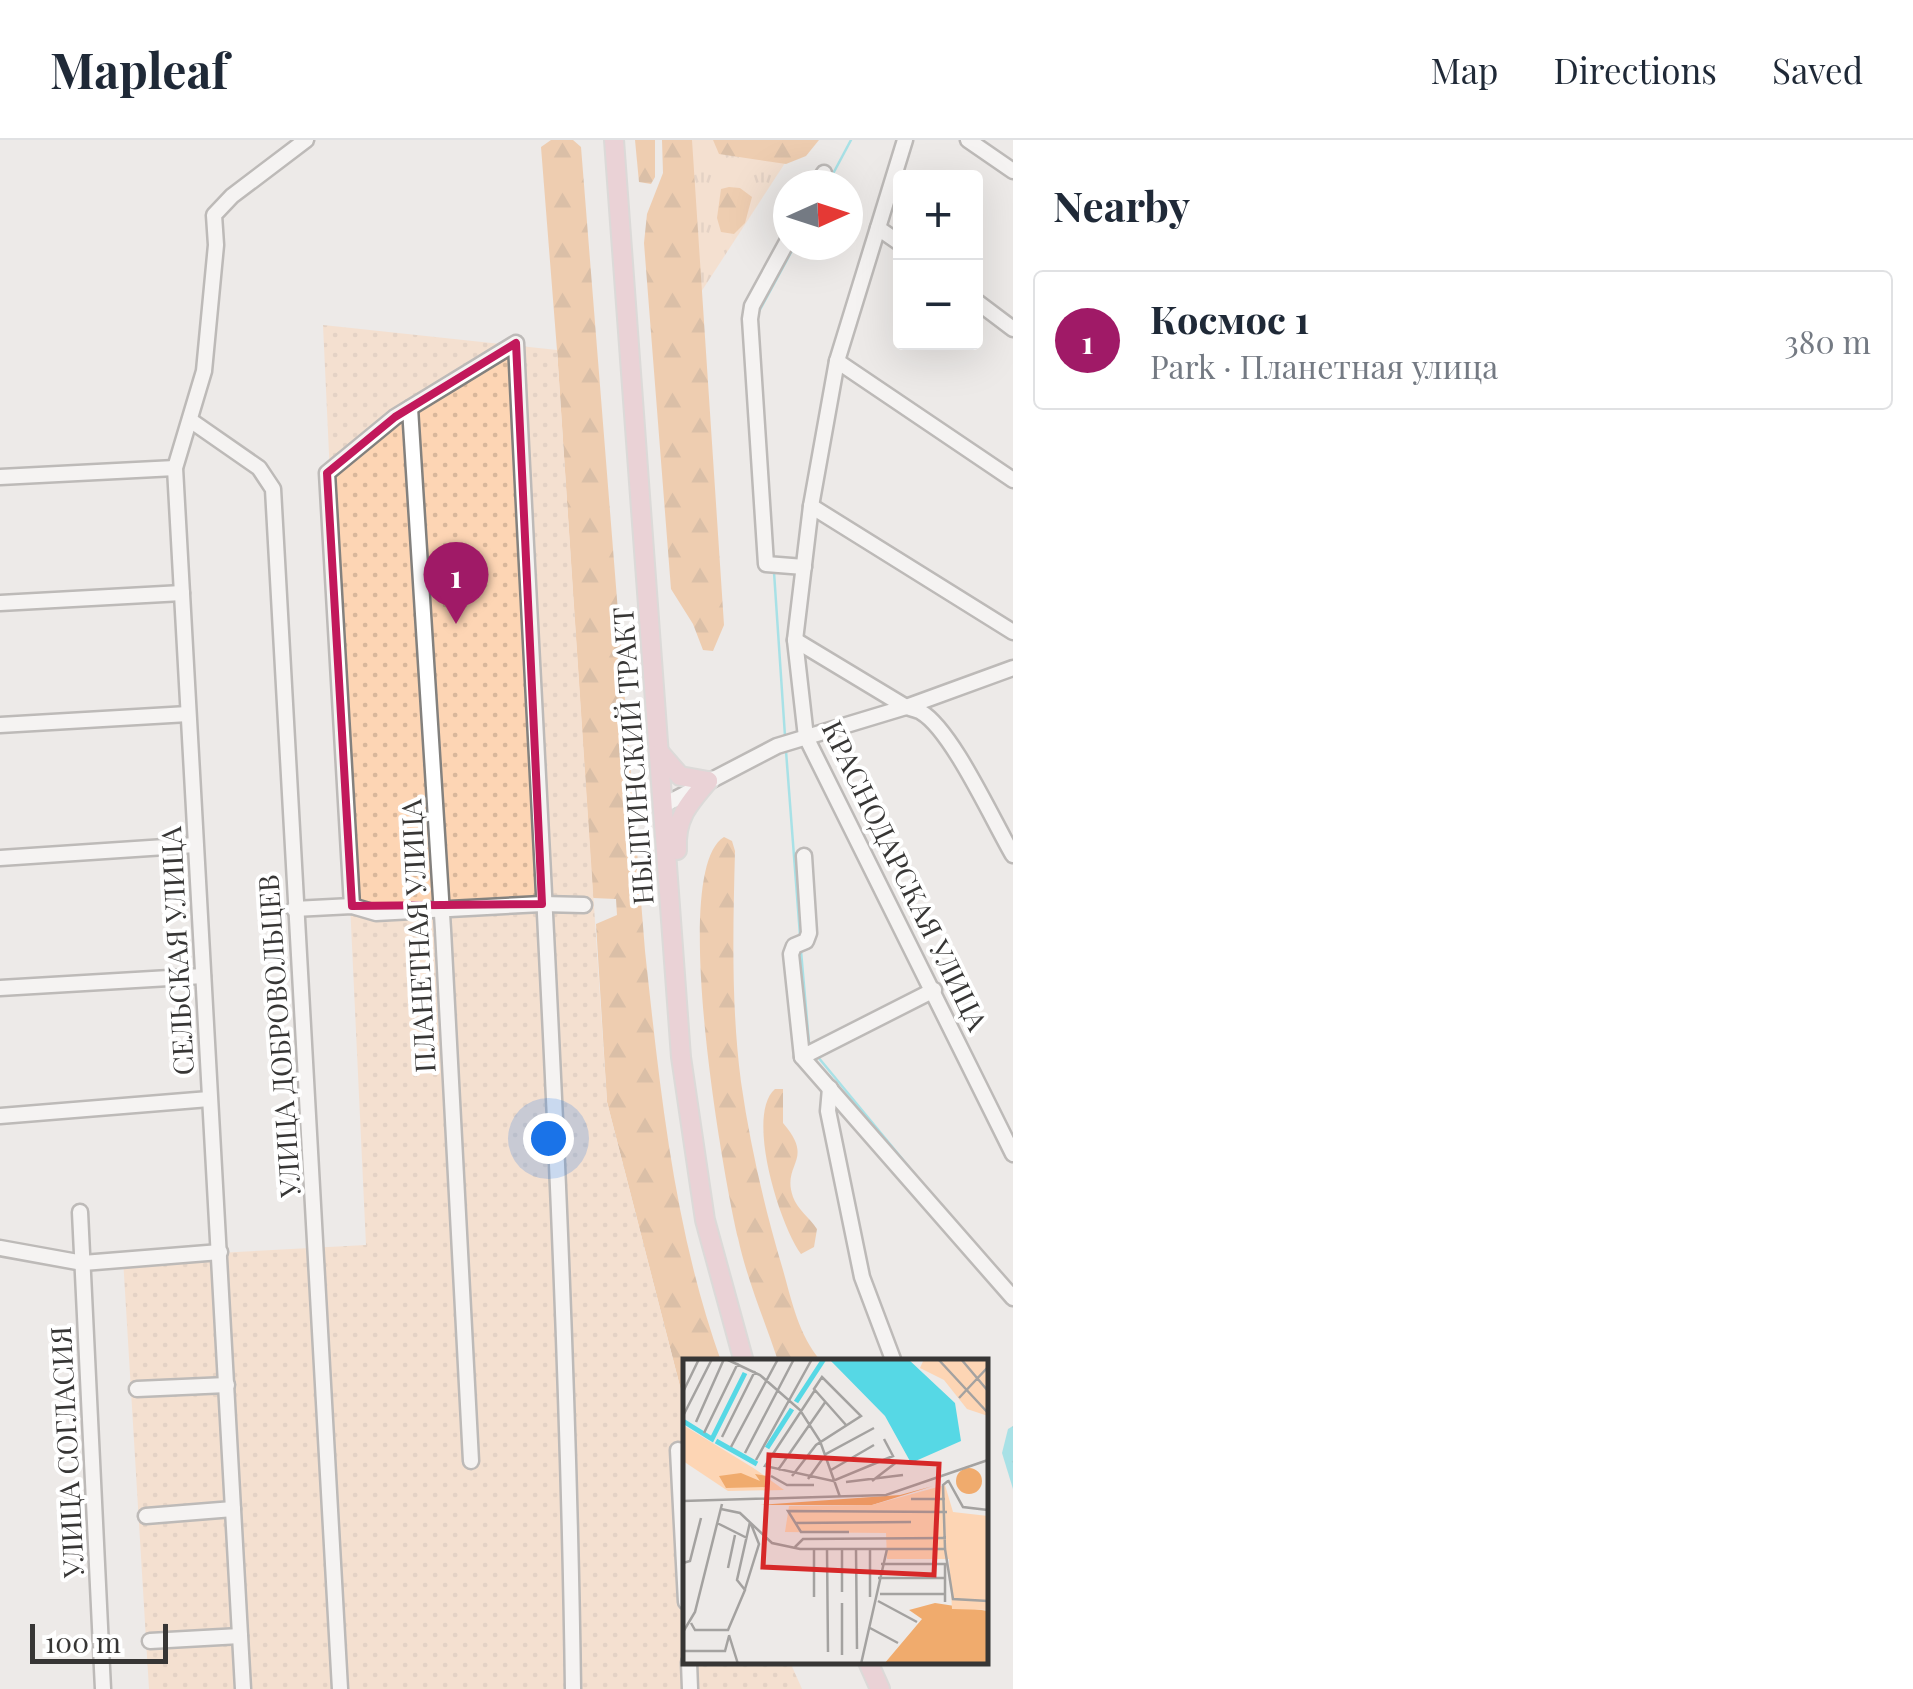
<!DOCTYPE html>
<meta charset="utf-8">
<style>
body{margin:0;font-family:"Playfair Display",serif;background:#f2f2f3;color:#1f2937}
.controls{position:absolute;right:30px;top:30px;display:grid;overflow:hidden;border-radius:10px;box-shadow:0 10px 40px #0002}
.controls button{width:90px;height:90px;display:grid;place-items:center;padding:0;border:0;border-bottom:2px solid #e0e1e3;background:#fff;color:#1f2937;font:50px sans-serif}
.compass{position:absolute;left:773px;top:30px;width:90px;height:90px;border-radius:50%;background:#fff;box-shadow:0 10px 40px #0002;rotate:87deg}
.scale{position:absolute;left:30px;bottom:25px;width:138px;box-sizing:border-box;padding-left:10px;border:5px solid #373635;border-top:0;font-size:28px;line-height:35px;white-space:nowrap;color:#373635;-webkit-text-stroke:8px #fff;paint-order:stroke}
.you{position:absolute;left:548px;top:998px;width:35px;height:35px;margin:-25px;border:8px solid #fff;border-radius:50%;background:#1a73e8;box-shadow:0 0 0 15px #1a73e833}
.badge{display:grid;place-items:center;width:65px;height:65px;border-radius:50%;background:#a01a67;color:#fff;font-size:32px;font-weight:700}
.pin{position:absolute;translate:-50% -82px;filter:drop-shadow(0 2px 5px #0008)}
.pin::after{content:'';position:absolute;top:52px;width:35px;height:30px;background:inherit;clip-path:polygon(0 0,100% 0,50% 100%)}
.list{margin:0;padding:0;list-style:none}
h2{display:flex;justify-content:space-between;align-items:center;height:130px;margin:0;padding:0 40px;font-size:42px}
h2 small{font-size:32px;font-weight:400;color:#747a83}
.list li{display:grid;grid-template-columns:65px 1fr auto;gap:30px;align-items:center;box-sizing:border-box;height:140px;margin:0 20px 20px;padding:0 20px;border:2px solid #e0e1e3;border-radius:10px}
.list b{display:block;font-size:38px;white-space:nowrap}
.list p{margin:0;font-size:32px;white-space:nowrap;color:#747a83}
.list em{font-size:32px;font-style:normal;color:#747a83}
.map{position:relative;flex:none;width:1013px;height:1549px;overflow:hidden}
header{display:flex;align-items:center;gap:60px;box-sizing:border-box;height:140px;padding:0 50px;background:#fff;border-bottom:2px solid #e0e1e3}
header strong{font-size:48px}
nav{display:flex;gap:55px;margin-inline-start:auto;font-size:35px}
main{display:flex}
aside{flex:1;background:#fff}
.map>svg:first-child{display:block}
.grass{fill:url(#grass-tufts)}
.forest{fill:url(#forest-firs)}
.garden{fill:url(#garden-dots)}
.water{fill:url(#water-ripples)}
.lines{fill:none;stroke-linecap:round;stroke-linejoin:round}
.stream{stroke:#56d8e5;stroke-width:2.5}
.minor-casing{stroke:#83817e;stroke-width:19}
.major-casing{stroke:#c7c7c6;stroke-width:22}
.minor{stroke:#fff;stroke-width:14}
.major{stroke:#e6b6c1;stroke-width:18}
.marked{fill:none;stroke:#c2185b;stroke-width:8;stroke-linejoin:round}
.labels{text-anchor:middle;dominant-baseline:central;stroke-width:8;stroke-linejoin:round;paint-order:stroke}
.street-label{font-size:28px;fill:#373635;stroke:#fff}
.inset-river{fill:none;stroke:#56d8e5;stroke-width:5}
.inset-road{fill:none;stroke:#a4a2a0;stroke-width:2.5}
.view{fill:#d62828;fill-opacity:0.15;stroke:#d62828;stroke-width:5}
.inset-edge{fill:none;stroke:#373635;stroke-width:5}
</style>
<header>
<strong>Mapleaf</strong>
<nav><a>Map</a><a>Directions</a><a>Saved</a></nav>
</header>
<main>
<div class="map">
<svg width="1013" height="1549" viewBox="0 0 1013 1549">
<defs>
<pattern id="grass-tufts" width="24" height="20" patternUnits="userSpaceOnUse" patternTransform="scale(2.5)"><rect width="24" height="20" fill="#fdd5b4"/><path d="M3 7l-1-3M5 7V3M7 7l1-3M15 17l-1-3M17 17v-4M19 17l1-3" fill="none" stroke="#d9b79b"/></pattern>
<pattern id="forest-firs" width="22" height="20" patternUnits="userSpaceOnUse" patternTransform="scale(2.5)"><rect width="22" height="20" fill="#f0ab6d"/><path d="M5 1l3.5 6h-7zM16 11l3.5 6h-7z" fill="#c38c5a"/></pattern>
<pattern id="garden-dots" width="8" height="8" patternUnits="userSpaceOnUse" patternTransform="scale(2.5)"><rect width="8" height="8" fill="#fdd5b4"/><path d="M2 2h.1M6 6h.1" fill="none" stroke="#d9b79b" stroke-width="1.8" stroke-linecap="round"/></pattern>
<pattern id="water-ripples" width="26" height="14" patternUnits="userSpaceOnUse" patternTransform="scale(2.5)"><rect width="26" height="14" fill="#56d8e5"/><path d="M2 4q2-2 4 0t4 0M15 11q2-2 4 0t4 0" fill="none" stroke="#4cbac5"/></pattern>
</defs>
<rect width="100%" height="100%" fill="#edeae8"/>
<polygon class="grass" points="691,0 800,0 701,152"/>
<g class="forest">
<path d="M551,0h22l8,7 64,804c15,138 29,279 76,410l-35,1 -1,44 -78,-304 -11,-178 21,-9 -1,-16 -23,-1 -36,-548 -16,-203z"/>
<polygon points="635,0 655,0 655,37 651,44 639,42"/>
<polygon points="662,0 692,0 724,485 713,511 703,510 693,484 671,449 644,103 647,74 663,33"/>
<polygon points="713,0 819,0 806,16 786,24 719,14"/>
<polygon points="729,47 740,48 752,57 745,83 734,94 721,92 717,78 721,49"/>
<path d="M724,697l8,4 3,10c-2,77 -4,155 6,231 9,63 24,128 42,188 9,32 16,66 38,91h-43c-13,-40 -31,-81 -40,-123 -15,-63 -69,-368 -14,-401z"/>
<path d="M775,949h8v34c33,38 -2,40 10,74 4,12 17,21 24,32l-3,18 -13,7c-21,-28 -56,-139 -26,-165z"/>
</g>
<polygon class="garden" points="323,185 557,210 607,962 685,1266 686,1522 790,1522 802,1549 149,1549 123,1118 366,1105"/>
<polygon class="water" points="1013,1286 1013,1349 1002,1313 1008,1289"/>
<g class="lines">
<g class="stream">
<polyline points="827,45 851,0"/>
<polyline points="773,417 757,175 795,105"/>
<polyline points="774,432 785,596"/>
<polyline points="786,611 800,795"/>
<polyline points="801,811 809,903"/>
<polyline points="818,917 937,1061"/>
</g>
<g class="minor-casing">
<g id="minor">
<polyline points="905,0 837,221 811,366 795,500 806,597 1013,1014"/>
<polyline points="968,0 1013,31"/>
<polyline points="817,45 824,33"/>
<polyline points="878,88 901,104"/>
<polyline points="788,100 752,166 750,179 766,424 804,427"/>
<polyline points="976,161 1013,189"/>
<polyline points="837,221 1013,340"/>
<polyline points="410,268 443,790 471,1321"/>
<polyline points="190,280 259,328 273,349 340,1549"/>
<polyline points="0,337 175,328"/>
<polyline points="811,366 1013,492"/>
<polyline points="0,463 182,453"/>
<path d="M795,500l111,67c1,0 14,4 15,5 31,18 72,109 92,143"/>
<polyline points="0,585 188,574"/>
<polyline points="662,666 777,606 906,567 1013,528"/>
<polyline points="804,716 809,793 806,801 794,806 791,814 802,917 1013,1158"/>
<polyline points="0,718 195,705"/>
<path d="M352,766l-25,-433 68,-56 121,-74c21,448 51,897 57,1346"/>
<polyline points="294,769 352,766 376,773 542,764 584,765"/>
<polyline points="0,848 203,836"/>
<polyline points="802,917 934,850"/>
<polyline points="830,948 828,971 862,1137 894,1222"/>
<polyline points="0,976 209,959"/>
<polyline points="80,1072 103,1549"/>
<polyline points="0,1108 83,1123 220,1112"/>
<polyline points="137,1249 227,1245"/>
<polyline points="678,1310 686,1462"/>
<polyline points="146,1376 233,1369"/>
<polyline points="150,1501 240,1496"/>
<polyline points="689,1522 690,1549"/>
<polyline points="243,1549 175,328 204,231 216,105 214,75 232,56 306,0"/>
</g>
</g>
<g class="major-casing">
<g id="major">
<polyline points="614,0 681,917 705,1080 744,1222"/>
<polyline points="660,613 680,636 708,641"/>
<path d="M677,710c-2,-31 11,-46 31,-69"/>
<polyline points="868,1522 880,1549"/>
</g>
</g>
<use href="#minor" class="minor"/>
<use href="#major" class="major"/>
</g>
<path d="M0 0H1013V1549H0ZM516,203l26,561 -190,2 -25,-433 68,-56z" fill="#edeae8" fill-opacity=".55" fill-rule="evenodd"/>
<path class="marked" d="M516,203l26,561 -190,2 -25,-433 68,-56z"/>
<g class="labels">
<g class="street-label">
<text transform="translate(632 616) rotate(-94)">НЫЛГИНСКИЙ ТРАКТ</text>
<text transform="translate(906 735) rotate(64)">КРАСНОДАРСКАЯ УЛИЦА</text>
<text transform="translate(417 796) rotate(-93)">ПЛАНЕТНАЯ УЛИЦА</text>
<text transform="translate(176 811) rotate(-93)">СЕЛЬСКАЯ УЛИЦА</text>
<text transform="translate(278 896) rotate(-94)">УЛИЦА ДОБРОВОЛЬЦЕВ</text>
<text transform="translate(66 1312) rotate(-93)">УЛИЦА СОГЛАСИЯ</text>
</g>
</g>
<g transform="translate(683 1219)">
<rect width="305" height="305" fill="#edeae8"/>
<path d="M0,66l72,44 29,21 -56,1 -45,-30z" fill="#fdd5b4"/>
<path d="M273 122a13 13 0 1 1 26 0a13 13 0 1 1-26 0ZM58,114l19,8 -5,-7 12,2 2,11 -43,1 -7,-12zM250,127l-61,19h-112l140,-10zM252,244l53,8v53h-104l38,-45 -13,-9z" fill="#f0ab6d"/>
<path d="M241,0h64v57l-21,-7 -23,-29 -24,-12zM262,126l8,27 35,4v94l-36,-1 -3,-50h-62l-1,-26 -101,-1 4,-26 83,-1z" fill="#fdd5b4"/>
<path d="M146,0h79l47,44 6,38 -50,22 -26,-47z" fill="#56d8e5"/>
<path class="inset-river" d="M113,43l28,-43M0,62l29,18 33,-66M33,82l41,23M84,89l25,-39"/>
<path class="inset-road" d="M43,0l34,16 40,35 20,31 20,56M255,0l50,54M278,0l27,32M132,31l-50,76 68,15 60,-25 -9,-17M0,33l16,-33M276,39l29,-31M0,57l29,-57M13,63l28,-63M21,74l34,-70M39,78l33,-66M48,88l47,-88M62,94l49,-94M73,101l56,-101M95,111l48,-69M148,111l43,-25M88,117l16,9h27M109,117l24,-31 45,-29 -39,-39 -8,12 32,36M125,120l18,-25 48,-26M265,121l15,27 25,3M189,122l26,-20M265,122l-5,4 2,64 8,50 35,2M163,123l57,-7M228,140h34M0,142l203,-6 102,-35M38,150l19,4 32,30 28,6h145M34,164l30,15M112,164l116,-1M166,173h-48l-13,-21 159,1M112,188l8,-8 143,-1M144,190l1,103M159,190v43M173,190l1,100M187,190v48M0,204l7,-2 11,-43M198,205h64v38M45,209l7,-33M195,219h67M62,230l14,-45 -8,-20M197,235h65M131,238v-48M195,242l39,21M8,264l4,7h33l17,-40 -8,-10 13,-58M187,269l28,15M0,273l12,-20 27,-108M46,276l9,29M0,292h42l4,-15M159,296v-52M178,305l26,-115"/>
<path class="view" d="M86,96l170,9 -5,111 -171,-8z"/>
<rect width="305" height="305" class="inset-edge"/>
</g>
</svg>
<div class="controls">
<button>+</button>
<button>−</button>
</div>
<svg class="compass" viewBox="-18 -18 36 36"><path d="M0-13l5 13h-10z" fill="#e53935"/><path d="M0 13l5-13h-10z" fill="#747a83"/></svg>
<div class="scale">100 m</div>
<div class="you"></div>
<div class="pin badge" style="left:456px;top:484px">1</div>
</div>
<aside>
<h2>Nearby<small></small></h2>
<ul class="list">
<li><span class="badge">1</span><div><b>Космос 1</b><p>Park · Планетная улица</p></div><em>380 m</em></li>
</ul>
</aside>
</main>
